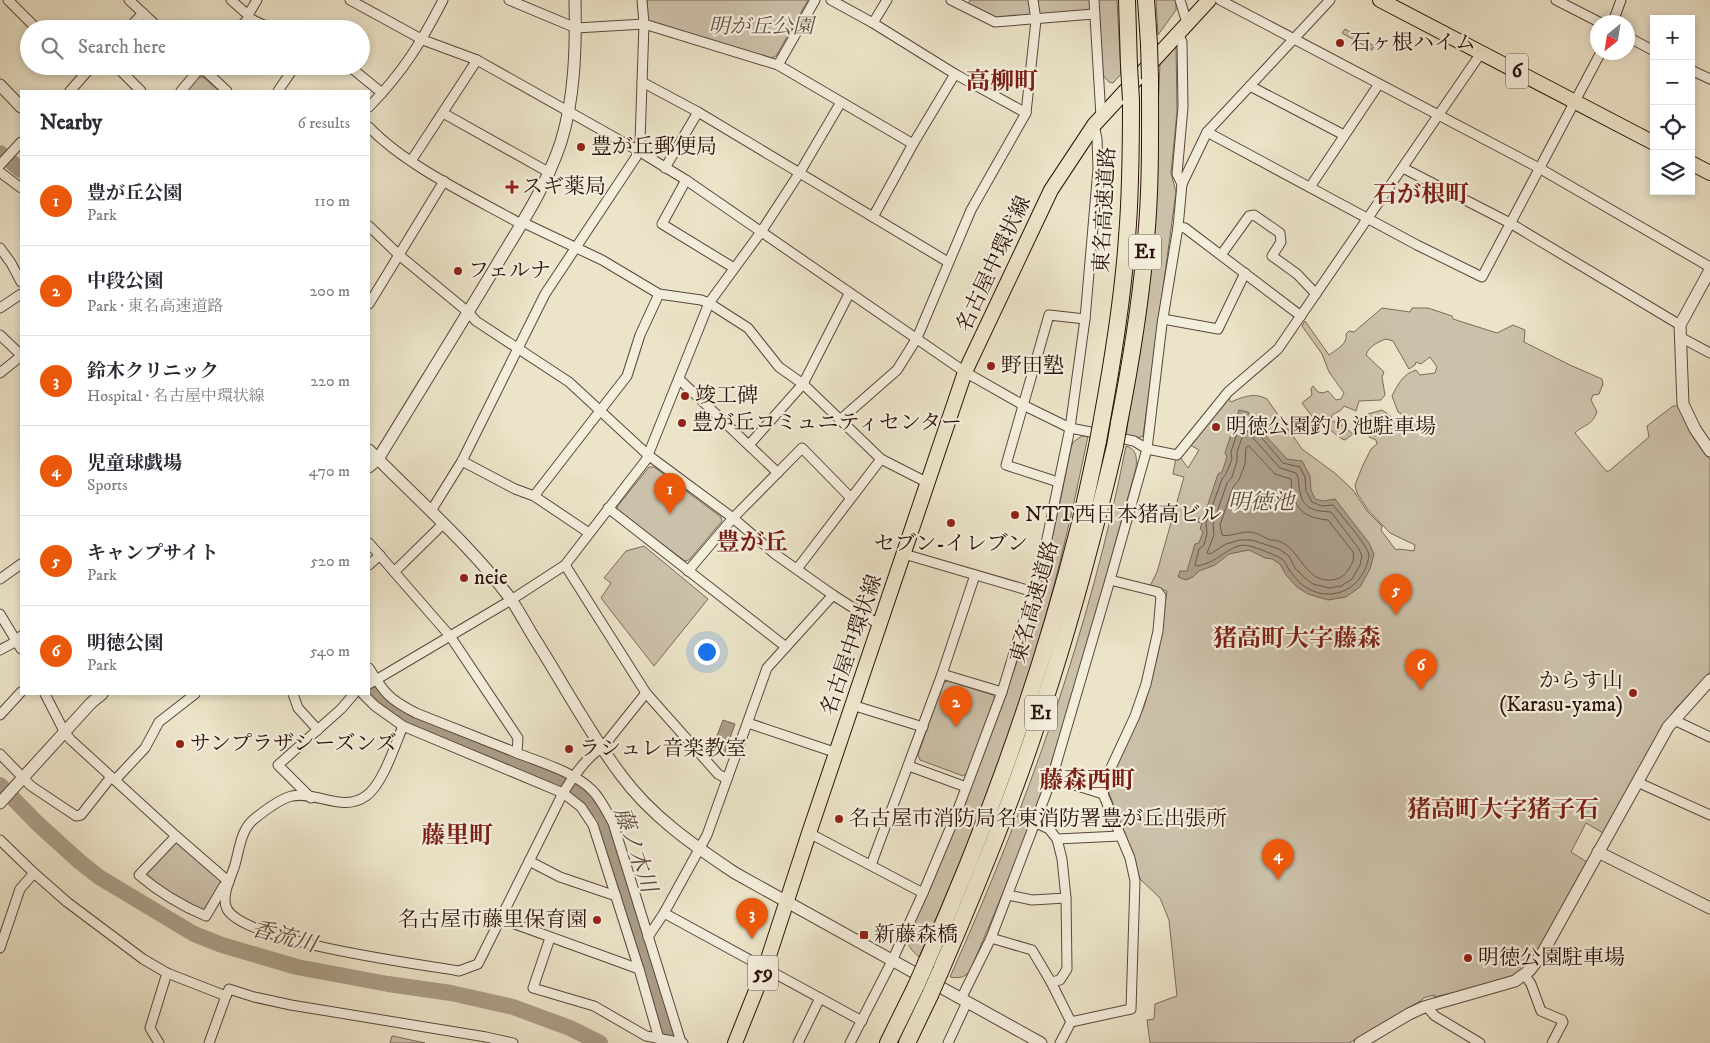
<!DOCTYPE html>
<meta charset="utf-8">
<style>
body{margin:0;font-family:"IM FELL DW Pica","Noto Serif JP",serif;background:#f2f2f3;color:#2b2b33}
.controls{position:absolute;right:15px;top:15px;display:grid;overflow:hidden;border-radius:0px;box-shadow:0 2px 8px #0003}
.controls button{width:45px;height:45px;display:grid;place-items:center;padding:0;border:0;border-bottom:1px solid #e1e1e2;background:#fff;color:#2b2b33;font:25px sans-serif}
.compass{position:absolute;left:1590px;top:15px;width:45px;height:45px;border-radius:50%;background:#fff;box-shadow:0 2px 8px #0003;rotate:210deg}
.you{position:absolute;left:706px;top:651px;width:18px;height:18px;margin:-12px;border:4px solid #fff;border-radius:50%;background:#1a73e8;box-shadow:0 0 0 8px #1a73e833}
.badge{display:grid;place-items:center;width:32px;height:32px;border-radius:50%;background:#ea580c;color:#fff;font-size:16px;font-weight:700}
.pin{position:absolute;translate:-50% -41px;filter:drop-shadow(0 1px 2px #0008)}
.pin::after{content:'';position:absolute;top:26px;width:18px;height:15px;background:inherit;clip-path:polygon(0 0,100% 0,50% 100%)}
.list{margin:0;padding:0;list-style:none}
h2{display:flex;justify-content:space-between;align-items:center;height:65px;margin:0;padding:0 20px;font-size:21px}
h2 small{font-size:16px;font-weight:400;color:#7c7c81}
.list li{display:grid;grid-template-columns:32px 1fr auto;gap:15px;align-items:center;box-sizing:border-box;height:90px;padding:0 20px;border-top:1px solid #e1e1e2}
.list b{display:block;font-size:19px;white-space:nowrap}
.list p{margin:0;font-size:16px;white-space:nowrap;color:#7c7c81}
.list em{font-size:16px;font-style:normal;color:#7c7c81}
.icon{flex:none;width:28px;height:28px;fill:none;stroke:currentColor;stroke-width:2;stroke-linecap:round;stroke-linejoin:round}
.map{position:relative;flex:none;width:1710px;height:1043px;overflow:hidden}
.search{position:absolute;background:#fff;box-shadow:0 2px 8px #0003;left:20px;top:20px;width:350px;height:55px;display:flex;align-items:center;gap:12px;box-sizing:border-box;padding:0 18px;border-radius:28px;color:#7c7c81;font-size:19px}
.panel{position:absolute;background:#fff;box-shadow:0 2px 8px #0003;left:20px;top:90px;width:350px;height:605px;border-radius:0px}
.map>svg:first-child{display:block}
.green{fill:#cbc0a9;stroke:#7a6a5a}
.water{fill:#aa9d88;stroke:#776656}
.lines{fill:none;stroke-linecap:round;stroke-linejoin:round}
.shore{stroke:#6a5849;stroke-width:1}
.river{stroke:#aa9d88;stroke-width:16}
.minor-casing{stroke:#5a473a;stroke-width:11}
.tertiary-casing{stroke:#5a473a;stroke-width:13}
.primary-casing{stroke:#2a130a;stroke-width:16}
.motorway-casing{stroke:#2a130a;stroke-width:18}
.minor{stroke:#f3eddc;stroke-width:9}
.tertiary{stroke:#f3eddc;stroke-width:11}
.primary{stroke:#ece4c9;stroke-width:14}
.motorway{stroke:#ece4c9;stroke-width:16}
.motorway-bridge-casing{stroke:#2a130a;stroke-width:18;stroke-linecap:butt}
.motorway-bridge{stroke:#ece4c9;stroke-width:16}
.poi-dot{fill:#8f2418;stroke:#f3eddc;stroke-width:2}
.labels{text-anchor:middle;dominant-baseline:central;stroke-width:4.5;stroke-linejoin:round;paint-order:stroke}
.shield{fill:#f3eddc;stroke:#665449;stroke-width:1}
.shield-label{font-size:20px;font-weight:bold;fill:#2a130a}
.park-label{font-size:21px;font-style:italic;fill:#625042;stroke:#f3eddc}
.poi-label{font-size:21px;fill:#2a130a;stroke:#f3eddc;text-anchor:start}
.street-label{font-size:21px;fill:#2a130a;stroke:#f3eddc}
.water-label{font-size:22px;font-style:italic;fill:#5d4a3c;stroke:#f3eddc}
.quarter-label{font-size:24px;font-weight:bold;fill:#7a1f14;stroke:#f3eddc}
</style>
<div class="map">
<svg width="1710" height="1043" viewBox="0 0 1710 1043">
<rect width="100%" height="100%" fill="#ece4c9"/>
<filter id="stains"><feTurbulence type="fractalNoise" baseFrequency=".004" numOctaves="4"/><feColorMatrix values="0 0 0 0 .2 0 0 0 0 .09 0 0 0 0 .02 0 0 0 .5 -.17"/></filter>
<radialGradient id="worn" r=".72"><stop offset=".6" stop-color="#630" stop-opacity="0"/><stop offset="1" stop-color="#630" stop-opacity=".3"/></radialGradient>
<g class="green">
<polygon points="647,0 808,0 776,56 771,58 649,22 647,19"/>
<polygon points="970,0 1030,0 1032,12 1029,17 995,19 968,4"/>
<polygon points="1038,0 1090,0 1090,8 1088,12 1042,15 1039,13"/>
<polygon points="1097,0 1117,0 1121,74 1113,83 1109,82 1102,74"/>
<polygon points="1156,0 1176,0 1176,10 1158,35"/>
<polygon points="1345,29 1374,46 1372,50 1342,33"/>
<polygon points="1176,45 1177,112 1171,173 1176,192 1143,436 1135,439 1126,436 1145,303 1154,217 1160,62"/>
<polygon points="198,77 203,77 219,91 185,91"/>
<path d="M1382,308l28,4 2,-4h16l24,8 1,3 44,14 16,-8 12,5 -1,12 46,23 32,14 1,5 -4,10 -6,1 -2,5 6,12c-6,15 -13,12 -22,21l31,38h3l40,-34 -2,-11 26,-20h5l12,25 20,29v212l-34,36 -15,22 -58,103 -17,-10 -15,29 16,10 -51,92c-6,8 -13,16 -22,21 -23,12 -55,16 -80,22v-2l-11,3 -1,2 -73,43h-199l-3,-23 7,-1 1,-15 22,-8 -8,-76 -9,-22 -20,-19 -12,-37 -19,-49 8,-33 27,-53 14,-53 9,-63 -17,-5 7,-14 27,-95 -11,-3 3,-17h4l8,11 11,-18 -9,-5 31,-39 8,-7 2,3c12,-5 23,-10 36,-3l35,50 34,25 17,16 14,21 15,15 -1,4 14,19 2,1 2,-1 15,2 1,-6 -25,-12 -22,-23 -11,-17 -2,-8 8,-20 8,-16 6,-5 -1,-4 -7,-3v-8l-5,-8 4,-7 14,-4 22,16 5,-2 -3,-7 -8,-5 -6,-16c6,-12 11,-22 24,-26l4,5 15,-2 2,-6 -7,-10 -9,7 -5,-2 -1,3 -6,4 -16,-28 -7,-2c-8,3 -17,7 -20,16l18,17 -2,5 3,18 -4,5 -22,1 -3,10 -12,-5 -3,4 -9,5 -1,5 12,6 10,8 -8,6 -3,-1 -13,-10 -10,-3 -17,-23 10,-8 -1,-6 2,-3 5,6 5,1 5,-2 8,9 5,-1 3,-6 -15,-21 -7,-18 -20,-28 3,-5 24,34c8,-6 19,-11 17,-21l3,-3 5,1z"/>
<path d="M1082,436h6c-14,68 -29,136 -49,203 -31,107 -74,216 -120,318 -8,-7 -14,-13 -10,-23 52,-120 103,-240 136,-367 10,-39 18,-79 26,-119l2,-6z"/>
<path d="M1126,446c11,3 11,12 10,22 -26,93 -50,187 -80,280 -23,74 -53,146 -84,218 -5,11 -10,13 -22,11 77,-171 140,-347 176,-531z"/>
<polygon points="649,467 654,467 721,517 722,521 689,560 685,561 618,511 617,507"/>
<polygon points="644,546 708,599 654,666 601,598 611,583 604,578 626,551"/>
<polygon points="948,681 993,695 995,698 967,773 963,776 920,760 918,755 943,683"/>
<polygon points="175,842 180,842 221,879 222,884 203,912 187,905 145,877 146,873"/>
<polygon points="392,1036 393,1036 425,1043 390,1043"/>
</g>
<g class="water">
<polygon points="1239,410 1248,412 1266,436 1287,459 1302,461 1310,476 1311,490 1315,499 1323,501 1335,499 1369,543 1374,554 1370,569 1360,587 1346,597 1328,600 1308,594 1297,587 1286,575 1280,564 1272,559 1265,558 1249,550 1229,554 1215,565 1199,571 1193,577 1186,580 1178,577 1180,571 1187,571 1195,544 1199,543 1203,532 1200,529 1202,523 1198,522 1199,518 1203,519 1218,474 1222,472 1227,457 1225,453"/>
<polygon points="723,720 735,724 724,755 711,751"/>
<polygon points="670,1021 676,1043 665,1043 661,1024"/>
</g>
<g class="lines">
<g class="shore">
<path d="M1244,417l39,46 17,4 5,10 1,14 6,11 10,4 11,-1c7,9 35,41 36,50 0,3 -2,9 -3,12 -11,28 -43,36 -66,16 -3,-3 -7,-8 -10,-12 -3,-4 -4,-9 -8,-12 -4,-3 -27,-12 -32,-13 -15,-4 -26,9 -38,15 -4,2 -10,4 -14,5l-3,-1 4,-16 5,-4 3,-11 -1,-11 16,-44 4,-5 6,-15 -1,-7 11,-34z"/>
<path d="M1246,430l34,38 16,5c4,7 2,12 4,19 3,18 16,19 31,20l28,37 3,7 -2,9 -8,14 -11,7 -12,2 -16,-4 -8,-6 -10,-10 -6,-12 -10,-7 -27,-9h-12l-14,4 -16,10 -3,-1 7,-18 -1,-11 14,-41 5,-6 5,-16v-9l7,-20z"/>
<path d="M1249,446l26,28 16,5c1,6 0,12 2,17 6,18 17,22 35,24l25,32c2,7 -1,12 -5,18 -3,6 -9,9 -16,10 -28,3 -31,-32 -54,-39 -3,-1 -5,-1 -8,-1 -7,-3 -13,-8 -22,-8 -9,0 -18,5 -26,3l-2,-10 13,-38 6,-7 6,-16 1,-16z"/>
</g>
<g class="river">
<polyline points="0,153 21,170"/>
<polyline points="369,685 386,702 407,715 532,766 567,783 589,799 604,816 671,1043"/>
<polyline points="0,785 37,823 80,862 99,877 194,934 222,945 297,967 388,984 451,993 513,1007 570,1028 600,1043"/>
</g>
<g class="minor-casing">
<g id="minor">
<polyline points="8,0 37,29"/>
<polyline points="129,0 160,29"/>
<polyline points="231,0 248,15 249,18 272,29"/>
<polyline points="350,0 423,40 477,60 637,150 686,180 965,372 1023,405 1070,428 1101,434"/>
<polyline points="509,0 576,28 644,24 778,65 913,144"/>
<polyline points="831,0 873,23 955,74 1026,113"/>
<polyline points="951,0 995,22 1094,14"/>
<polyline points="1094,0 1101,117"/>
<polyline points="1180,0 1187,23"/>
<polyline points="1220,0 1539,168 1710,267"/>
<polyline points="1556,0 1599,22"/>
<polyline points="248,15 257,0"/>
<polyline points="1613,22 1621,0"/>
<polyline points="873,23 887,0"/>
<polyline points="128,29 143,13"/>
<polyline points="238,29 249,18"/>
<polyline points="1178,33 1182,42 1183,107 1177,174 1182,184"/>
<polyline points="1628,37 1654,51"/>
<polyline points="778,65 815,0"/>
<polyline points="75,66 84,75"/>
<polyline points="116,66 141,91"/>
<polyline points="200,66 227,91"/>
<polyline points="349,66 382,93"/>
<polyline points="1691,70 1710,79"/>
<polyline points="642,82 698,112 948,262"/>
<polyline points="1250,86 1344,135"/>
<polyline points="70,91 92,66"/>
<polyline points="181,91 202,66"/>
<polyline points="278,91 295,66"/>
<path d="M369,107c34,-35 52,-64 74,-107"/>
<polyline points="443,113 550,173"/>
<path d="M369,127c37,39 104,70 152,97"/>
<polyline points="1207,132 1417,245 1482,277 1601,52"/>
<polyline points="411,161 477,60"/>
<polyline points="0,165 21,142"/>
<polyline points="665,168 698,112"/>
<polyline points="1403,168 1510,223 1680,325"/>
<polyline points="0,172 21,188"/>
<polyline points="686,180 662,224 734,268"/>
<polyline points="1310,187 1379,84"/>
<polyline points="873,217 913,144 955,74"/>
<polyline points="522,222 602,260 659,294 701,300 709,303 748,328 779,367 803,384 881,459 928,483"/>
<polyline points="369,226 399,255 468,312 476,321 569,382 648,455 733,518 775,554 833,595 880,625"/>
<polyline points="1178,227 1185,228 1301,316"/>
<polyline points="0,248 11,263 21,282"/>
<polyline points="1221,255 1249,216 1254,215 1280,233 1281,242 1272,256 1297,274 1316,294"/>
<polyline points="369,304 444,181"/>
<polyline points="0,308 21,294"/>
<polyline points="1163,319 1218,329 1245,273"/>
<polyline points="0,335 21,355"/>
<polyline points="1680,337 1710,353"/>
<polyline points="0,373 21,356"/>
<polyline points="679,379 778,473"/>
<polyline points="840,420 897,370 917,338 971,210 1026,113 1036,20 1033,0"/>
<polyline points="1114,437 1134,441 1147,449 1177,455 1228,392 1278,349 1481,53"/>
<polyline points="749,445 803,384 849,294"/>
<polyline points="462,461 515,489 534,496 589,533"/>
<polyline points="1058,482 1006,465 1049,315 1085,319"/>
<polyline points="534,496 627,376 640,335 659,294"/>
<polyline points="608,508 786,647"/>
<polyline points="431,511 462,461 545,294 636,157 640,142 644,24 642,0"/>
<path d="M369,543l81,93 68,102 -1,15c25,10 55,18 75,37 9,9 15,22 21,33l68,219"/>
<polyline points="904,554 1034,592"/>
<polyline points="369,565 380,555"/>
<polyline points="565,565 646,693 718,774 727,779"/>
<polyline points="797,569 881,459"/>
<polyline points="688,571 733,518 802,448 851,498"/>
<polyline points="394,572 444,523"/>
<polyline points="0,579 21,564"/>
<polyline points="0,614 21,649"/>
<polyline points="0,650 17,641 21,636"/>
<path d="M369,668c15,25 21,32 47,45l101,40"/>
<polyline points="942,674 1002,692"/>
<polyline points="369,684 511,600 565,565 646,460 709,303 761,232 800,172 841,102"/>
<polyline points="45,694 65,733 71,740 176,836 229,882"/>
<polyline points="293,694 298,708 318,730"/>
<polyline points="363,694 375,706 403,726 563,793 581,807 593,825 639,969 659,1039"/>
<polyline points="852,705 923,727"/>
<polyline points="0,715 21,692"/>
<polyline points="1674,720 1710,737"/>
<polyline points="748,723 837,753"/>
<path d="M403,726c-8,19 -20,58 -37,70 -24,17 -49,-5 -74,0 -13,3 -28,15 -39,24 -13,11 -14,33 -19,48 -4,11 -13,29 -7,41 18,33 192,55 232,62l19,-7 85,-171c8,-13 25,-38 39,-45l44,-55"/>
<polyline points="0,754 31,786 76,816 81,815 111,777"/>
<polyline points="909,766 966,787"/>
<polyline points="1052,778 1103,794"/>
<polyline points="116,779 145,748 159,722 195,694"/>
<polyline points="1637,782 1710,815"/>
<polyline points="311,798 278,765 341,709 354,694"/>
<polyline points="1036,823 1049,829 1057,839 1120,836"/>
<polyline points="809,833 923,893"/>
<path d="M176,836l-37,39c20,17 43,31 67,41l17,-29 4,-4"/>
<polyline points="0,840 34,873 67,902 143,959 167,973 226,996 229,989 254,997 291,1005 486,1037 513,1043"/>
<polyline points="529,861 560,877 616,896"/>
<polyline points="871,865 942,674 975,575"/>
<polyline points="1008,895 1032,900 1066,898 1062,859 1057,839"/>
<polyline points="664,913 862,1021"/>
<polyline points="501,919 639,969"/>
<polyline points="648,937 664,913 707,835 767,668 833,595"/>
<polyline points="550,938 533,988 594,1006 646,1036 683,1043"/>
<polyline points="991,938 1032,950 1051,982 1071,1022"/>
<polyline points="0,948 20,889 34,873"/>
<polyline points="1524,974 1531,984 1541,1011 1562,1020 1563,1022 1552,1043"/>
<polyline points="1051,982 1060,980 1067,969 1066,898"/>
<polyline points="961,999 991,938 1052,778 1110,580 1147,449 1162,324 1178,227 1182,184 1207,132 1330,0"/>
<polyline points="1426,1006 1435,1016 1480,1043"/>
<polyline points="159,1043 150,1028 167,973"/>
<polyline points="209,1043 226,996"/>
<polyline points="798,1043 820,998"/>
<polyline points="850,1043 892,961 923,893 957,812 1002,692 1043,558 1070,428 1085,319 1098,169 1097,139 1094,125"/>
<polyline points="948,1043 967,1002"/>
<polyline points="1060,1043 1071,1022 1131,1009 1135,881 1130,858 1103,794 1109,772 1135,716 1146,684 1158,631 1161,596 1158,592 1110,580"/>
</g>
</g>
<g class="tertiary-casing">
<g id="tertiary">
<polyline points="0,85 21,107"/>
<polyline points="1710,270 1680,325 1683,404 1695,429 1710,451"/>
<path d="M369,450c48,49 100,94 141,148 10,14 18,31 28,46 27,43 52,90 83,131 30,41 72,70 114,98l306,170"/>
<path d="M369,467l9,-8c39,-64 79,-128 118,-193 24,-40 50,-79 65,-124 14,-45 15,-95 14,-142"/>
<polyline points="0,803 91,703 102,694"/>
<polyline points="1598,852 1710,908"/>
<polyline points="1360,1043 1409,1014 1424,1007 1515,981 1530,970 1542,954 1668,727 1710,680"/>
</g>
</g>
<g class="primary-casing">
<g id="primary">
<polyline points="1380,0 1654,143"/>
<polyline points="1691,163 1710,173"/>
<polyline points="735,1043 765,968 809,833 965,372 1051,190 1094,125 1209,0"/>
</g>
</g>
<g class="motorway-casing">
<g id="motorway">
<polyline points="1127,0 1129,66"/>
<polyline points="1146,0 1149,44"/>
<path d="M1102,419c11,-60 21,-121 25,-182 4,-46 4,-91 4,-137"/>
<path d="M1119,423c12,-61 22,-122 27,-184 5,-53 4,-107 4,-160"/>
<path d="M926,963c63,-141 115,-287 153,-436 7,-29 13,-57 19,-86"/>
<path d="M940,972c34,-79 67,-158 94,-239 32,-94 58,-190 81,-287"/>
<polyline points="888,1043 916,986"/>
<polyline points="907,1043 930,995"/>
</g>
</g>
<use href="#minor" class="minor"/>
<use href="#tertiary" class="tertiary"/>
<use href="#primary" class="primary"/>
<use href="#motorway" class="motorway"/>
<g class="motorway-bridge-casing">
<g id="motorway-bridge">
<polyline points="1149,44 1150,79"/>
<polyline points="1129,66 1131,100"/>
<polyline points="1098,441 1102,419"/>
<polyline points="1115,446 1119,423"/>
<polyline points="916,986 926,963"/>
<polyline points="930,995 940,972"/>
</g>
</g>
<use href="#motorway-bridge" class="motorway-bridge"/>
</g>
<g class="poi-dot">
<circle cx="1340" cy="43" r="5"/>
<circle cx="581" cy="147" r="5"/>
<path d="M509.5 179.5h5v5h5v5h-5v5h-5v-5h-5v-5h5z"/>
<circle cx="458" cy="271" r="5"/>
<circle cx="991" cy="366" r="5"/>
<circle cx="685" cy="396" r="5"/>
<circle cx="682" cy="423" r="5"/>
<circle cx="1216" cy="427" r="5"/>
<circle cx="1015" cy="515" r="5"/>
<circle cx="951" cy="523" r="5"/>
<circle cx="464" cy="578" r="5"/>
<circle cx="1633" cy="693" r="5"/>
<circle cx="180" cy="744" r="5"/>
<circle cx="569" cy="749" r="5"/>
<circle cx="839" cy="819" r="5"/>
<circle cx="597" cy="920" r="5"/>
<rect x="859" y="930" width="10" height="10" rx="2.5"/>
<circle cx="1468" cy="958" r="5"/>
</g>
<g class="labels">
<g class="shield">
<rect x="1506" y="53.5" width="22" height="35" rx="4"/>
<rect x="1129" y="234.5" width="32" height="35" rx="4"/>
<rect x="1025" y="695.5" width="32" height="35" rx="4"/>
<rect x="748" y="955.5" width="30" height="35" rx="4"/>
</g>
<g class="shield-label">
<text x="1517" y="71">6</text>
<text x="1145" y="252">E1</text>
<text x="1041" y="713">E1</text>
<text x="763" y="973">59</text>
</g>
<g class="park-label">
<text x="761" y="27">明が丘公園</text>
</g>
<g class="poi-label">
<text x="1350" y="43">石ヶ根ハイム</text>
<text x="591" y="147">豊が丘郵便局</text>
<text x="522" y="187">スギ薬局</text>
<text x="468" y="271">フェルナ</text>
<text x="1001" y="366">野田塾</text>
<text x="695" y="396">竣工碑</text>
<text x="692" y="423">豊が丘コミュニティセンター</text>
<text x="1226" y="427">明徳公園釣り池駐車場</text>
<text x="1025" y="515">NTT西日本猪高ビル</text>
<text x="951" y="544" text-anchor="middle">セブン-イレブン</text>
<text x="474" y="578">neie</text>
<text x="1623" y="681" text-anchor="end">からす山<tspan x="1623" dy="24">(Karasu-yama)</tspan></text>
<text x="190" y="744">サンプラザシーズンズ</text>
<text x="579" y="749">ラシュレ音楽教室</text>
<text x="849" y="819">名古屋市消防局名東消防署豊が丘出張所</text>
<text x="587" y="920" text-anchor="end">名古屋市藤里保育園</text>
<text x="874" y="935">新藤森橋</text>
<text x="1478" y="958">明徳公園駐車場</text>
</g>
<g class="street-label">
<text transform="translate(1105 210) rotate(-87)">東名高速道路</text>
<text transform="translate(994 264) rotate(-65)">名古屋中環状線</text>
<text transform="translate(1035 602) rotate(-74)">東名高速道路</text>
<text transform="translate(852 645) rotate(-71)">名古屋中環状線</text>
</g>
<g class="water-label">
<text x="1261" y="502">明徳池</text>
<text transform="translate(635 850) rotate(71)">藤ノ木川</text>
<text transform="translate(284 937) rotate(15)">香流川</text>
</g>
<g class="quarter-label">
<text x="1002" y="82">高柳町</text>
<text x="1421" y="195">石が根町</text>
<text x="752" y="543">豊が丘</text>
<text x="1297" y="639">猪高町大字藤森</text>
<text x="1087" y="781">藤森西町</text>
<text x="1503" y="810">猪高町大字猪子石</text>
<text x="457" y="836">藤里町</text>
</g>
</g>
<rect width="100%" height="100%" filter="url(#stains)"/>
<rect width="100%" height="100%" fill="url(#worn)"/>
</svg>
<div class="controls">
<button>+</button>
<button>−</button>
<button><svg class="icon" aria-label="locate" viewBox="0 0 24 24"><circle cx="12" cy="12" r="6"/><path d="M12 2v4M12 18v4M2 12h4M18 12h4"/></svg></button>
<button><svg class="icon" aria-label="layers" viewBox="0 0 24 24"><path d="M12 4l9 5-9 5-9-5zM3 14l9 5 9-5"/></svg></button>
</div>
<svg class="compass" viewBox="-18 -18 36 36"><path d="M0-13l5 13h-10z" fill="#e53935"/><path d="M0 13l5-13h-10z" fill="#7c7c81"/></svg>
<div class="you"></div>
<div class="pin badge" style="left:670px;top:514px">1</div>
<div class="pin badge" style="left:956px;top:727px">2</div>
<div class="pin badge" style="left:752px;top:939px">3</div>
<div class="pin badge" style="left:1278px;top:880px">4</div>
<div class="pin badge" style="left:1396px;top:615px">5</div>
<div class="pin badge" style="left:1421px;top:690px">6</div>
<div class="search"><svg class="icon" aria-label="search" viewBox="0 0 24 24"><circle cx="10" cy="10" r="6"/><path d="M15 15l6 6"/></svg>Search here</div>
<section class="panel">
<h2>Nearby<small>6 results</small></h2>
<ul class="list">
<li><span class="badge">1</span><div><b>豊が丘公園</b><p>Park</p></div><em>110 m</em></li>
<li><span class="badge">2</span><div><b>中段公園</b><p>Park · 東名高速道路</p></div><em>200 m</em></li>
<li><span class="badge">3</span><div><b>鈴木クリニック</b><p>Hospital · 名古屋中環状線</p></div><em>220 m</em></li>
<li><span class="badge">4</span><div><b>児童球戯場</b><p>Sports</p></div><em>470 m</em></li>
<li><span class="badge">5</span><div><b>キャンプサイト</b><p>Park</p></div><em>520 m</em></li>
<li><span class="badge">6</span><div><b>明徳公園</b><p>Park</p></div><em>540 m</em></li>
</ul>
</section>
</div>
